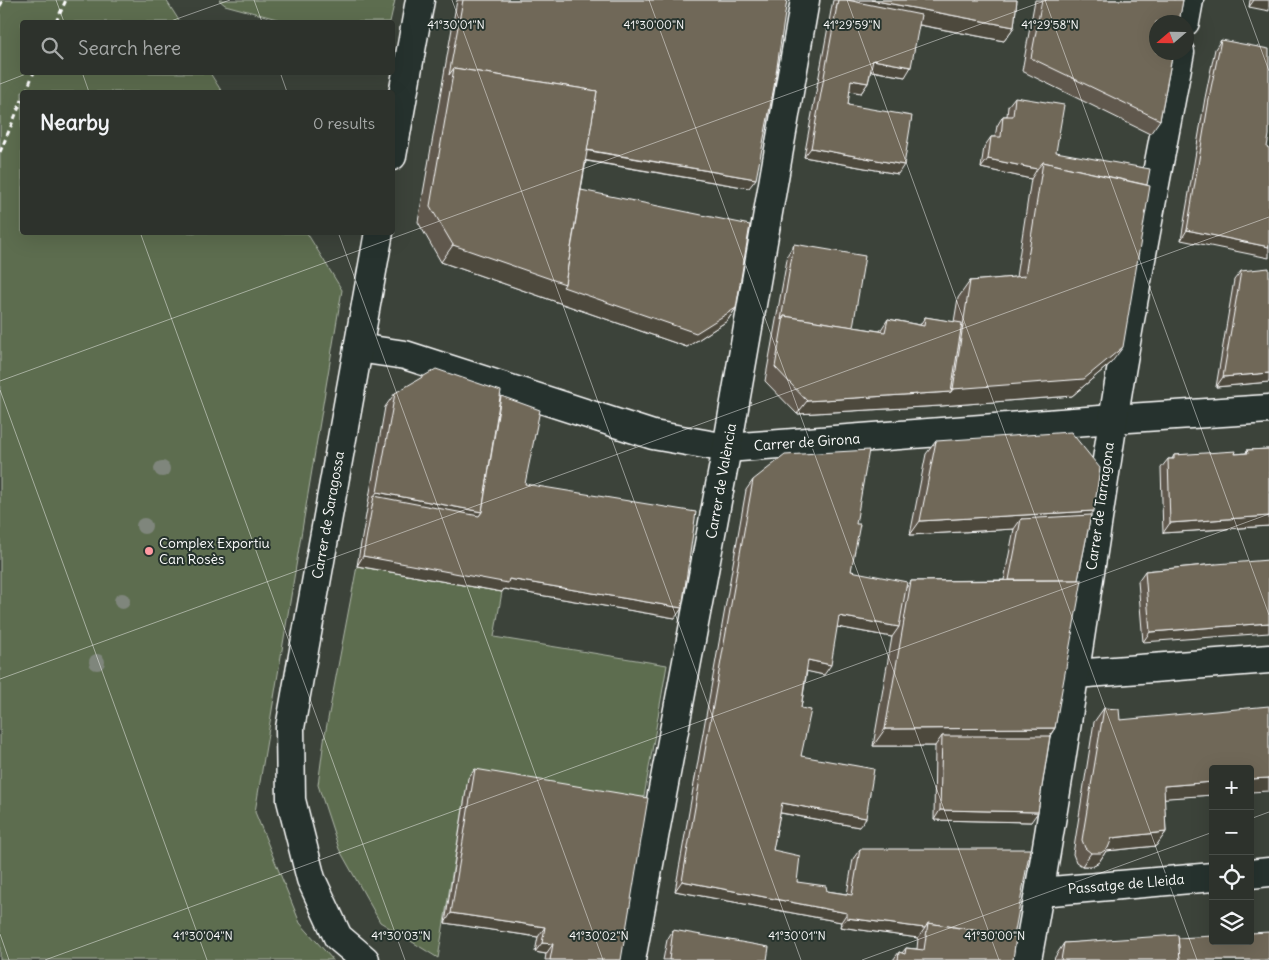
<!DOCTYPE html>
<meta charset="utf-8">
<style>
body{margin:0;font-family:Delius,sans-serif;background:#393e38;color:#f1f3f6}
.controls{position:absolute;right:15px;bottom:15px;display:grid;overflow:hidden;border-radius:5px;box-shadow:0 5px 20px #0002}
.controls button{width:45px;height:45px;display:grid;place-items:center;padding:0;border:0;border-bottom:1px solid #484d48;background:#2d322c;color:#f1f3f6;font:25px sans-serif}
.compass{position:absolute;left:1149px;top:15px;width:45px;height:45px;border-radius:50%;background:#2d322c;box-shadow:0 5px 20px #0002;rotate:250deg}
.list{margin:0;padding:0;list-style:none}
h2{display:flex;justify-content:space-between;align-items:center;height:65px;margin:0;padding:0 20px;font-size:21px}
h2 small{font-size:16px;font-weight:400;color:#a7aaa9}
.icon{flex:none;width:28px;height:28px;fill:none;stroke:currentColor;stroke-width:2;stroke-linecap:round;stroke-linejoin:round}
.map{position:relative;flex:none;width:1269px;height:960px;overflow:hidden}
.search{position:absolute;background:#2d322c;box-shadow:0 5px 20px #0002;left:20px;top:20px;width:375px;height:55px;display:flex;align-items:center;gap:12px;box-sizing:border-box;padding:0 18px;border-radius:5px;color:#a7aaa9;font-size:19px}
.panel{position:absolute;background:#2d322c;box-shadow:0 5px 20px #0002;left:20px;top:90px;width:375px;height:145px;border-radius:5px}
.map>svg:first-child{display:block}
.green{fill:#5d6d50;stroke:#aeb6a8}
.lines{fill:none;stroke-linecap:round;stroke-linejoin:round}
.minor-casing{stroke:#fff;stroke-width:31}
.path{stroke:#fff;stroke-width:3;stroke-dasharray:5 4;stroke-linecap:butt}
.minor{stroke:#26332d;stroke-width:28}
.tree{fill:#7f867b}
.wall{fill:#60594d;stroke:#fff}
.shaded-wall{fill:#4e493e;stroke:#fff}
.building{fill:#706859;stroke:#fff}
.ticks{fill:none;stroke:#fff;stroke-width:1;stroke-opacity:0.45}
.poi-dot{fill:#ff9aa2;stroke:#26332d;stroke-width:2}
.labels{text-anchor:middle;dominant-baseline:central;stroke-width:4;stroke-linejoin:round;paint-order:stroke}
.street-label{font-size:14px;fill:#fff;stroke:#26332d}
.poi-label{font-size:14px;fill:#fff;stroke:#26332d;text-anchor:start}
.ticks-label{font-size:12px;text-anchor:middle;fill:#fff;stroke:#26332d;stroke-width:4;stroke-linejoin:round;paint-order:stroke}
</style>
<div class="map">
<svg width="1269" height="960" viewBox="0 0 1269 960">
<rect width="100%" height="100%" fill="#3c433a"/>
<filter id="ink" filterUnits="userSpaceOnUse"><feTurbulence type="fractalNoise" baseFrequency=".02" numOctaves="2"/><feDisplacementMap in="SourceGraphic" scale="10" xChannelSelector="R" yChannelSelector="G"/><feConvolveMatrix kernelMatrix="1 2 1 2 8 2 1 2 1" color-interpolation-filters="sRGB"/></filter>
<g filter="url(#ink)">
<g class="green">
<polygon points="0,0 166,0 180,22 22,22 22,72 210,73 222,92 22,92 22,232 307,233 342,290 255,812 300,923 333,960 0,960"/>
<polygon points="219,0 395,0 390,22 288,22 225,5"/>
<polygon points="357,566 502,592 494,637 667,665 642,808 468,779 438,958 380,922 339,849 318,785 324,740"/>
</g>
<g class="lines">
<g class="minor-casing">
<g id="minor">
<polyline points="1185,22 1189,0"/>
<polyline points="392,156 420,0"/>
<polyline points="358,348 405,355 653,435 727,448 1113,419 1269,409"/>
<polyline points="1075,674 1269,659"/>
<polyline points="1250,874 1269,872"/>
<polyline points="1040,892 1213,877"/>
<polyline points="365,960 338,937 311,879 291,800 290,728 379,232"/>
<polyline points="631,960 727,448 805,0"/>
<path d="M1027,960c33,-179 58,-359 86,-539 19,-123 44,-246 67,-369"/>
</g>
</g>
<g class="path">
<polyline points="0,6 3,0"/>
<polyline points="56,22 66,0"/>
<polyline points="26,92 34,72"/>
<polyline points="0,152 22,100"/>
</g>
<use href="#minor" class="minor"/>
</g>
<g class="tree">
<circle cx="162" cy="469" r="8"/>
<circle cx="144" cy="526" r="8"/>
<circle cx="122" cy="601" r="8"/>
<circle cx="97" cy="662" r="8"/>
</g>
<g class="wall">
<polygon points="457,0 787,0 749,188 586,161 581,190 736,308 727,321 687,347 441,262 418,222"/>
<polygon points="833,0 1017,0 1014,27 1004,41 919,25 905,77 871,71 868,83 861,93 849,91 848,105 898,174 804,157"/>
<polygon points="1035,0 1183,0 1160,120 1150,134 1022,71"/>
<polygon points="1250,0 1269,0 1249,7"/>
<polygon points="1221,40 1267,147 1181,240 1205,98 1215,49"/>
<polygon points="1015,97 1056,152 1111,363 1072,396 941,406 797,414 765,381 788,254 794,244 853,327 880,331 888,319 920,325 925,317 954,322 958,298 970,281 1016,277 1031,179 981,168 984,147 991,137 995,137 997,126 1003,116 1007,116 1008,106"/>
<polygon points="1241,271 1269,382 1216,387 1234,280"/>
<polygon points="395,393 501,396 525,484 675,618 504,589 502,592 357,566 385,407"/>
<polygon points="936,441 1091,515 1078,580 1055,728 1050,736 1031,822 934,820 935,746 873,746 892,637 837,627 824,675 807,671 801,708 801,756 859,827 780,813 773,850 797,882 827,891 847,894 853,859 860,849 1014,936 1013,960 893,960 899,952 902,953 906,948 917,949 918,938 840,927 841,922 675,891 746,490 753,480 856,524 851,571 906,588 911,581 1004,580 1014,529 910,535 926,454"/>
<polygon points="1269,449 1269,526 1163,533 1161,468 1168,459 1172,459 1174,455 1235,454 1246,453 1247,450"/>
<polygon points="1216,564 1143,642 1138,581 1145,571"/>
<polygon points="1104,708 1120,720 1213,769 1213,795 1164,798 1166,832 1156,846 1106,851 1099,862 1092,866 1082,866 1076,862 1073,854 1094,722"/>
<polygon points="475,769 621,960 545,960 546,954 535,952 538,937 445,923 468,778"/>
<polygon points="673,930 767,960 663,960 667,940"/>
<polygon points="1178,938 1269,960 1054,960 1055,957 1064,943"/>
</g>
<g class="shaded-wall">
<polygon points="838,0 871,0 1014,27 1004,41 836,9"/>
<polygon points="1254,0 1269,0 1269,11 1249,7"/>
<polygon points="873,60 911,67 905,77 867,70"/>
<polygon points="851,80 868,83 861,93 844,90"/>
<polygon points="811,148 904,165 898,174 804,157"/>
<polygon points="584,150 756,179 749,188 577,159"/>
<polygon points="988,159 1037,169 1031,179 981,168"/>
<polygon points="1187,230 1269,247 1269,258 1181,240"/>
<polygon points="453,245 736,308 727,321 687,347 441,262"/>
<polygon points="1123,347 1111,363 1072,396 941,406 797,414 807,401 951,392 953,389"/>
<polygon points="1269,373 1269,382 1216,387 1223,377"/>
<polygon points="377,492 482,512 473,526 374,496"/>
<polygon points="1094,511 1084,524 1021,519 1014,529 910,535 920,521"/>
<polygon points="1269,516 1269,526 1163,533 1170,523"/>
<polygon points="363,556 509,579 682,608 675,618 504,589 502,592 357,566"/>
<polygon points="839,616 899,627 892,637 832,626"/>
<polygon points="1269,623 1269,633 1143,642 1150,632"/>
<polygon points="808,660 831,665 824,675 801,670"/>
<polygon points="1055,728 1043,745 942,736 935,746 873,746 885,729"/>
<polygon points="1269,778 1269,791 1250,792 1250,779"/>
<polygon points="1213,782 1213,795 1154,799 1164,786"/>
<polygon points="782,803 866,818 859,827 776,812"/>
<polygon points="940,810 1038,812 1031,822 934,820"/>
<polygon points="1166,832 1156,846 1106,851 1099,862 1092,866 1082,866 1091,853 1112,838"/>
<polygon points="682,881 847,913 841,922 675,891"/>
<polygon points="451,913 545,927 538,937 445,923"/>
<polygon points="847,918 925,928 918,938 840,927"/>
<polygon points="542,943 553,944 546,954 535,952"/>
</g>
<g class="building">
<polygon points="463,0 787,0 774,87 756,179 587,150 597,91 454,68 449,75"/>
<polygon points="838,0 847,0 921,15 911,67 873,60 868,83 851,80 848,105 912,116 904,165 811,148"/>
<polygon points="871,0 1017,0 1014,27"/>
<polygon points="1042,0 1183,0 1179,22 1156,22 1156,52 1173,52 1160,120 1031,58"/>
<polygon points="1221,40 1269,49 1269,135 1267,147 1269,148 1269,247 1187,230 1211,88"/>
<polygon points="454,68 597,91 565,284 453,245 430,206"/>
<polygon points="1015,97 1064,105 1056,152 1150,169 1147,185 1043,162 1037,169 988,159 991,137 1001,137 1003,116 1013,116"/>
<polygon points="1043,162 1150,186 1123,347 1084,379 953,389 970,281 1025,276"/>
<polygon points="581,190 750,225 736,308 696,333 563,287 565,284"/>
<polygon points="794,244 865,256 853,327 784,316 781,320"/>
<polygon points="1269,268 1269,373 1223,377 1241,271"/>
<polygon points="784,316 885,332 888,319 924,326 925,317 962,323 951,392 807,401 775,367"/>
<polygon points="436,369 501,391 482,512 377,492 395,393"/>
<polygon points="501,396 540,410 525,484 696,512 682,608 509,579 508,583 363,556 374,496 479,516 482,512"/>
<polygon points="1071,432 1100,468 1094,511 920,521 936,441"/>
<polygon points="1269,449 1269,516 1170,523 1168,459 1174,459 1174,455 1236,451 1235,454 1248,453 1247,450"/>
<polygon points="869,450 856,524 860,524 851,571 907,582 899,627 839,616 831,665 808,660 801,708 811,710 801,756 874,769 866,818 782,803 773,850 800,856 797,882 826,886 827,891 852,895 860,849 1030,849 1014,936 928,923 925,928 847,918 847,913 682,881 753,480 785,455"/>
<polygon points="1091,515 1078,580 1009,580 1021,519"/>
<polygon points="1269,560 1269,623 1150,632 1145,571 1216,564"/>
<polygon points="1082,580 1055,728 885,729 911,581"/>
<polygon points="1269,706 1269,778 1250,779 1250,769 1213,769 1213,782 1164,786 1166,832 1112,838 1108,848 1101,853 1091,853 1085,848 1082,840 1104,708 1119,709 1120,720"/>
<polygon points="942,736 1050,736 1038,812 940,810"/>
<polygon points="475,769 648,798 621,960 550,960 553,944 542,943 545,927 451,913"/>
<polygon points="928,923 1016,937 1013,960 898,960 899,952 905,954 906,948 924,950"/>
<polygon points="673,930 769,947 767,960 669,960"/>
<polygon points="1269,932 1269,960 1180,960 1178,938 1213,936 1213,941 1250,941 1250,933"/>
<polygon points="1178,935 1180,960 1061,960 1064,943"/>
</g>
</g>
<path class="ticks" d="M56,0l8,22M254,0l8,22M452,0l349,960M649,0l350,960M847,0l350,960M1045,0l224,615M1243,0l26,71M168,22l62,-22M82,72l7,20M280,72l7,20M0,84l31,-12M140,232l265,728M338,232l265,728M0,381l1047,-381M0,390l207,570M0,679l1269,-462M1250,819l19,-7M0,934l9,26M45,960l1224,-446M862,960l351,-128"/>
<circle class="poi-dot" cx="149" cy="551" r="5"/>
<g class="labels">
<g class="street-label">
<text transform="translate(807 442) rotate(-4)">Carrer de Girona</text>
<text transform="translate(721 481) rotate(-80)">Carrer de València</text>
<text transform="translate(1100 506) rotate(-82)">Carrer de Tarragona</text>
<text transform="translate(328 515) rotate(-80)">Carrer de Saragossa</text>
<text transform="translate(1126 884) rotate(-5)">Passatge de Lleida</text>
</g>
<g class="poi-label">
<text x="159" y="543">Complex Exportiu<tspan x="159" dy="16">Can Rosès</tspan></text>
</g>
</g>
<g class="ticks-label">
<text x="852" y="29">41°29'59"N</text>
<text x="456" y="29">41°30'01"N</text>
<text x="654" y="29">41°30'00"N</text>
<text x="1050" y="29">41°29'58"N</text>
<text x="203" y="940">41°30'04"N</text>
<text x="401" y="940">41°30'03"N</text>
<text x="599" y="940">41°30'02"N</text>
<text x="797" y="940">41°30'01"N</text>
<text x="995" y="940">41°30'00"N</text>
</g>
</svg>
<div class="controls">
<button>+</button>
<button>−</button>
<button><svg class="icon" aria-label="locate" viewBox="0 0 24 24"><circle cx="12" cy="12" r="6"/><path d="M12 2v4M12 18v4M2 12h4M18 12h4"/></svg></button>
<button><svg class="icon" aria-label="layers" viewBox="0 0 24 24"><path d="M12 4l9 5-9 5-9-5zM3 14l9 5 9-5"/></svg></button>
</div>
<svg class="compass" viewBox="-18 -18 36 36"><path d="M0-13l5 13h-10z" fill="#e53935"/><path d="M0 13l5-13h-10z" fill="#a7aaa9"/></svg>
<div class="search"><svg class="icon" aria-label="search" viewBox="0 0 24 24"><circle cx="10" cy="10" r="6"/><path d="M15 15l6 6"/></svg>Search here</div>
<section class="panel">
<h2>Nearby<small>0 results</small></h2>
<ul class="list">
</ul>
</section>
</div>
